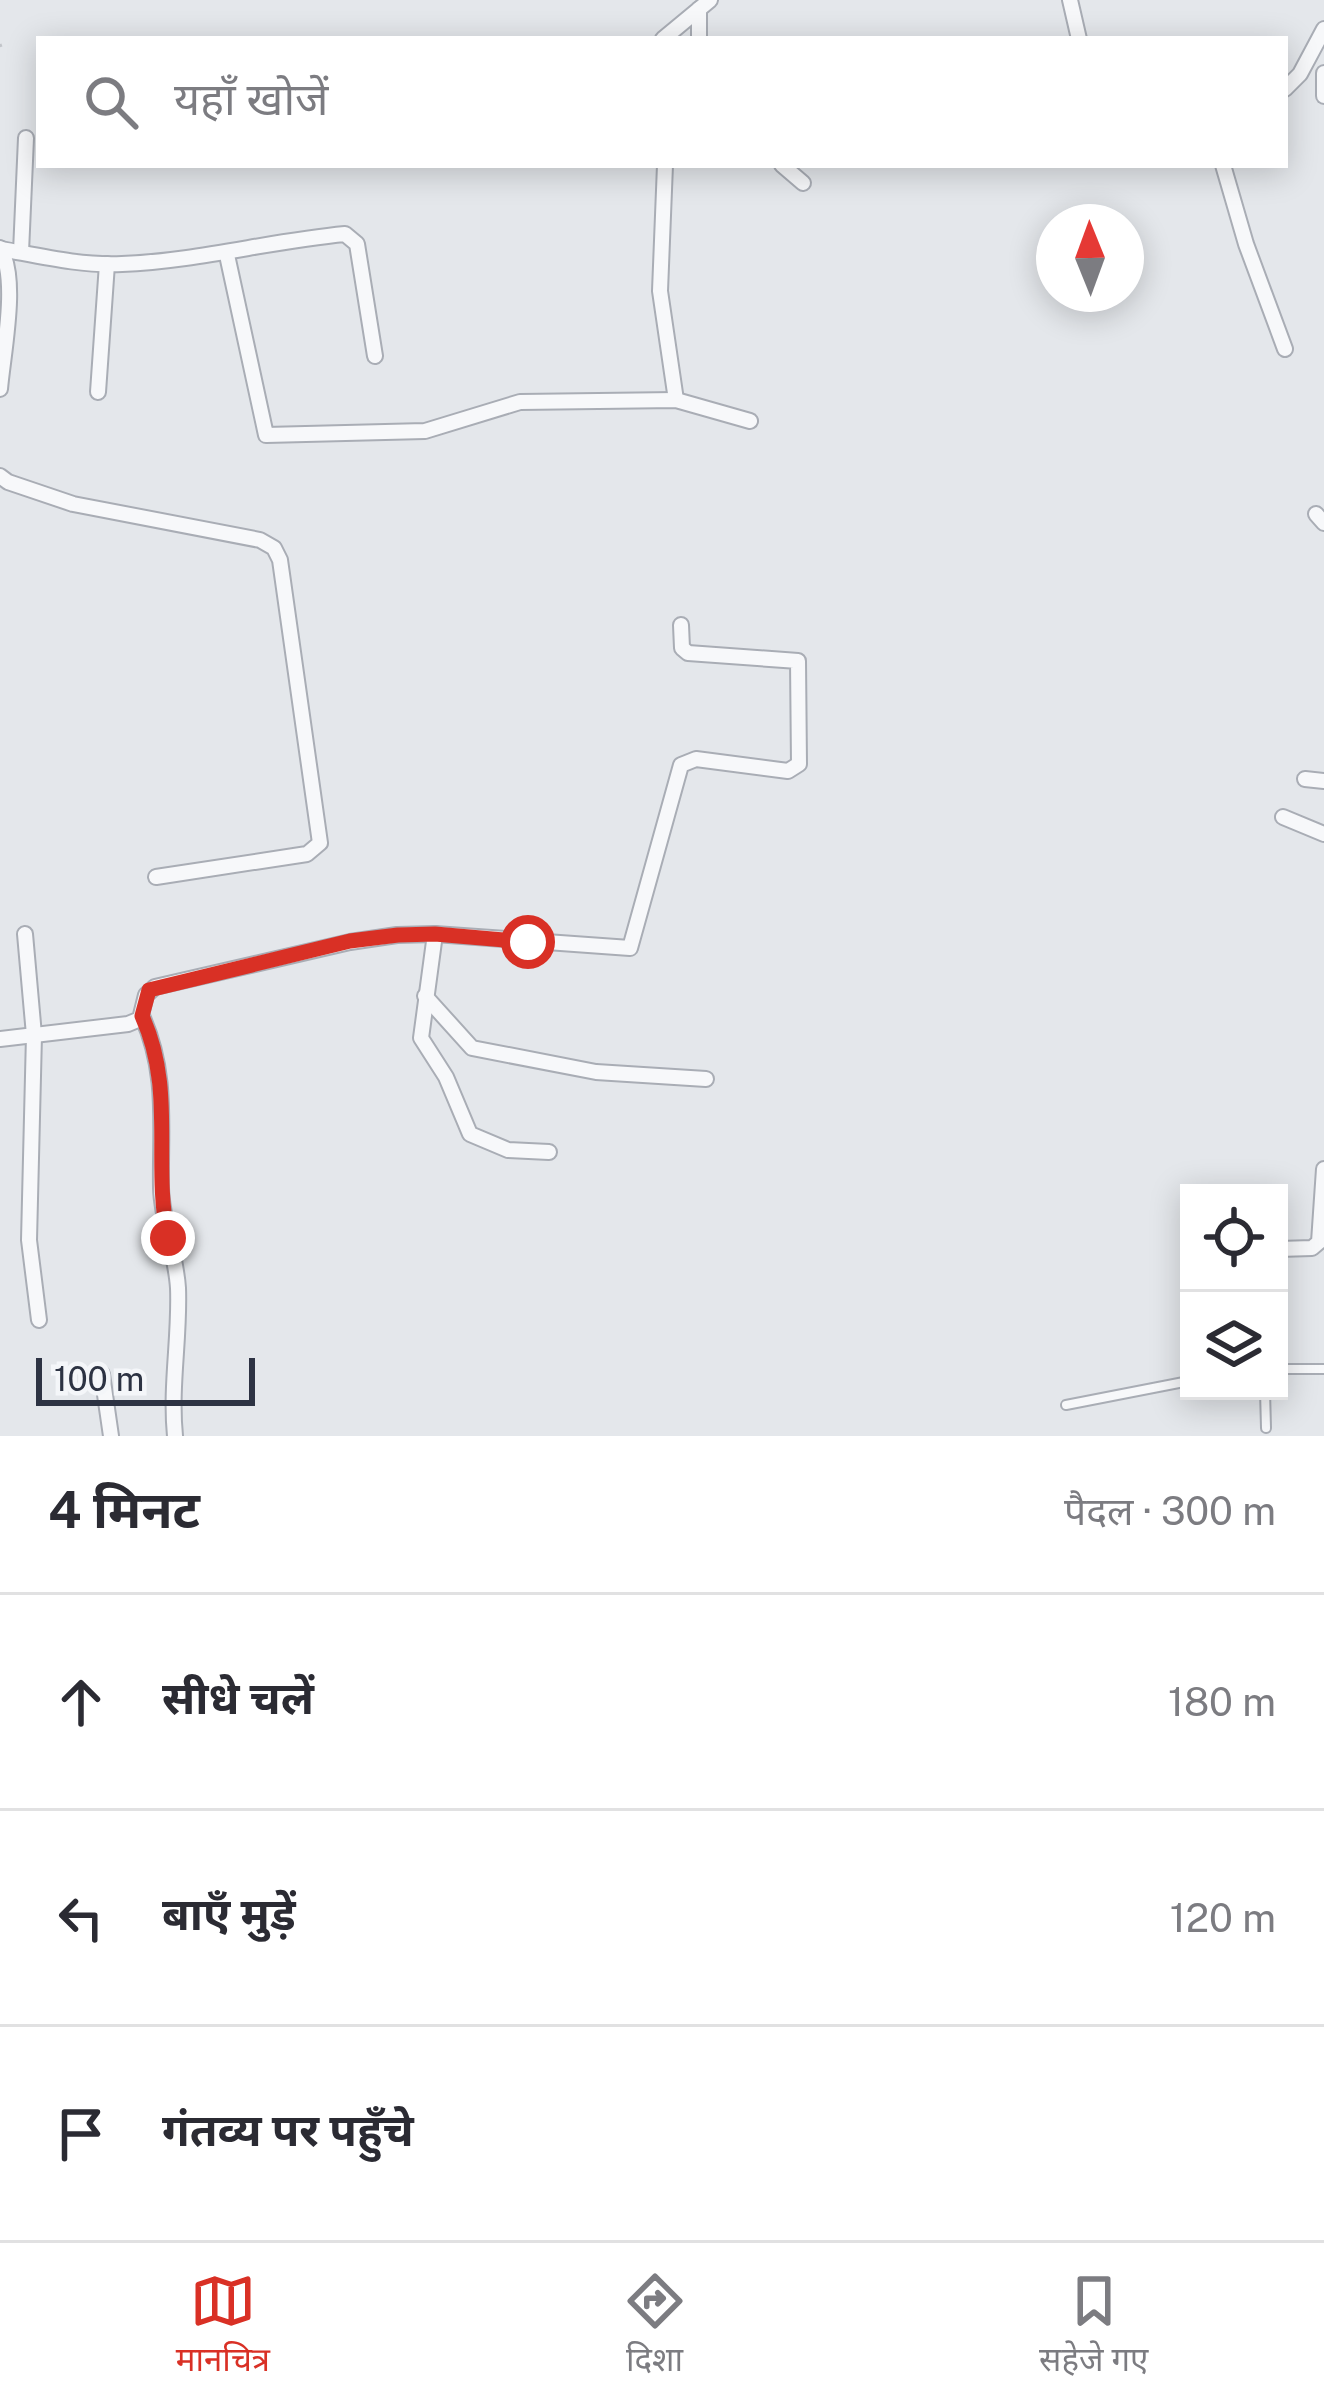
<!DOCTYPE html>
<html lang="hi">
<meta charset="utf-8">
<style>
body{margin:0;font-family:"Public Sans","Noto Sans Devanagari",sans-serif;background:#f7f7f7;color:#2b2b33}
.controls{position:absolute;right:36px;bottom:36px;display:grid;overflow:hidden;border-radius:0px;box-shadow:0 6px 30px #0003}
.controls button{width:108px;height:108px;display:grid;place-items:center;padding:0;border:0;border-bottom:3px solid #e1e1e2;background:#fff;color:#2b2b33;font:60px sans-serif}
.compass{position:absolute;left:1036px;top:204px;width:108px;height:108px;border-radius:50%;background:#fff;box-shadow:0 6px 30px #0003;rotate:359deg}
.scale{position:absolute;left:36px;bottom:30px;width:219px;box-sizing:border-box;padding-left:12px;border:6px solid #2d3343;border-top:0;font-size:33px;line-height:42px;white-space:nowrap;color:#2d3343;-webkit-text-stroke:9px #f4f6f9;paint-order:stroke}
.stop{position:absolute;width:36px;height:36px;margin:-27px;border:9px solid #d93025;border-radius:50%;background:#fff}
.stop.end{background:#d93025;border-color:#fff;box-shadow:0 3px 12px #0008}
.list{margin:0;padding:0;list-style:none}
h2{display:flex;justify-content:space-between;align-items:center;height:156px;margin:0;padding:0 48px;font-size:51px}
h2 small{font-size:39px;font-weight:400;color:#7c7c81}
.list li{display:grid;grid-template-columns:78px 1fr auto;gap:36px;align-items:center;box-sizing:border-box;height:216px;padding:0 48px;border-top:3px solid #e1e1e2}
.list b{display:block;font-size:45px;white-space:nowrap}
.list em{font-size:39px;font-style:normal;color:#7c7c81}
.icon{flex:none;width:66px;height:66px;fill:none;stroke:currentColor;stroke-width:2;stroke-linecap:round;stroke-linejoin:round}
.map{position:relative;flex:none;width:1324px;height:1436px;overflow:hidden}
.search{position:absolute;background:#fff;box-shadow:0 6px 30px #0003;left:36px;right:36px;top:36px;height:132px;display:flex;align-items:center;gap:30px;box-sizing:border-box;padding:0 42px;border-radius:0px;color:#7c7c81;font-size:45px}
.sheet{height:804px;background:#fff}
nav{display:flex;justify-content:space-around;align-items:center;box-sizing:border-box;height:168px;border-top:3px solid #e1e1e2;background:#fff;font-size:33px;color:#7c7c81}
nav a{display:grid;justify-items:center;gap:6px}
nav .on{color:#d93025}
.map>svg:first-child{display:block}
.lines{fill:none;stroke-linecap:round;stroke-linejoin:round}
.lane-casing{stroke:#a9adb5;stroke-width:12}
.street-casing{stroke:#a9adb5;stroke-width:18}
.path{stroke:#c2c5ca;stroke-width:3;stroke-dasharray:9 9;stroke-linecap:butt}
.lane{stroke:#f7f8fa;stroke-width:8}
.street{stroke:#f7f8fa;stroke-width:14}
.route{stroke:#d93025;stroke-width:15}
</style>
<div class="map">
<svg width="1324" height="1436" viewBox="0 0 1324 1436">
<rect width="100%" height="100%" fill="#e4e7eb"/>
<g class="lines">
<g class="lane-casing">
<g id="lane">
<polyline points="1279,1369 1324,1369"/>
<polyline points="1265,1391 1266,1428"/>
<polyline points="1066,1405 1189,1381"/>
</g>
</g>
<g class="street-casing">
<g id="street">
<polyline points="1070,0 1079,39"/>
<polyline points="699,9 699,39"/>
<polyline points="663,39 710,0"/>
<polyline points="1324,73 1324,96"/>
<polyline points="1285,89 1300,74 1324,29"/>
<polyline points="665,165 660,291 676,400"/>
<polyline points="782,165 803,183"/>
<polyline points="1223,165 1246,244 1285,349"/>
<path d="M0,248c19,30 3,105 0,141"/>
<path d="M1,249c39,7 80,17 121,15 75,-3 148,-23 223,-30l12,10 18,112"/>
<polyline points="21,252 26,138"/>
<polyline points="227,255 266,435 425,431 520,402 676,400 750,421"/>
<polyline points="98,392 107,264"/>
<polyline points="0,476 8,482 73,504 260,540 274,548 280,560 320,843 307,854 156,877"/>
<polyline points="1316,514 1324,523"/>
<polyline points="1305,779 1324,781"/>
<polyline points="1283,817 1324,834"/>
<polyline points="25,934 34,1035 29,1240 39,1320"/>
<polyline points="435,934 421,1038 446,1077 470,1134 508,1150 549,1152"/>
<polyline points="425,996 472,1048 596,1072 706,1079"/>
<path d="M142,1016c26,57 18,111 19,172 1,34 15,66 17,100 2,49 -8,98 -3,148"/>
<polyline points="0,1039 128,1024 140,1019 146,995 155,987 350,942 397,935 435,934 630,948 681,765 696,759 788,771 799,764 798,661 688,653 682,648 681,625"/>
<polyline points="1279,1249 1312,1248 1319,1242 1324,1169"/>
<polyline points="102,1374 111,1436"/>
</g>
</g>
<polyline class="path" points="0,44 1,47"/>
<use href="#lane" class="lane"/>
<use href="#street" class="street"/>
</g>
<g class="lines">
<path class="route" d="M168,1238c-16,-77 8,-147 -26,-222l7,-26 201,-49 48,-6 37,-1 93,8"/>
</g>
</svg>
<div class="controls">
<button><svg class="icon" aria-label="locate" viewBox="0 0 24 24"><circle cx="12" cy="12" r="6"/><path d="M12 2v4M12 18v4M2 12h4M18 12h4"/></svg></button>
<button><svg class="icon" aria-label="layers" viewBox="0 0 24 24"><path d="M12 4l9 5-9 5-9-5zM3 14l9 5 9-5"/></svg></button>
</div>
<svg class="compass" viewBox="-18 -18 36 36"><path d="M0-13l5 13h-10z" fill="#e53935"/><path d="M0 13l5-13h-10z" fill="#7c7c81"/></svg>
<div class="scale">100 m</div>
<div class="stop" style="left:528px;top:942px"></div>
<div class="stop end" style="left:168px;top:1238px"></div>
<div class="search"><svg class="icon" aria-label="search" viewBox="0 0 24 24"><circle cx="10" cy="10" r="6"/><path d="M15 15l6 6"/></svg>यहाँ खोजें</div>
</div>
<section class="sheet">
<h2>4 मिनट<small>पैदल · 300 m</small></h2>
<ul class="list">
<li><svg class="icon" aria-label="ahead" viewBox="0 0 24 24"><path d="M12 20V5M6 11l6-6 6 6"/></svg><div><b>सीधे चलें</b></div><em>180 m</em></li>
<li><svg class="icon" aria-label="left" viewBox="0 0 24 24"><path d="M17 20v-9H6M10 6l-5 5 5 5"/></svg><div><b>बाएँ मुड़ें</b></div><em>120 m</em></li>
<li><svg class="icon" aria-label="arrive" viewBox="0 0 24 24"><path d="M6 21V4h12l-3 4 3 4H6"/></svg><div><b>गंतव्य पर पहुँचे</b></div></li>
</ul>
</section>
<nav>
<a class="on"><svg class="icon" aria-label="map" viewBox="0 0 24 24"><path d="M3 6l6-2 6 2 6-2v14l-6 2-6-2-6 2zM9 4v14M15 6v14"/></svg>मानचित्र</a>
<a><svg class="icon" aria-label="directions" viewBox="0 0 24 24"><path d="M12 3l9 9-9 9-9-9zM9 14v-3h6M13 9l2 2-2 2"/></svg>दिशा</a>
<a><svg class="icon" aria-label="saved" viewBox="0 0 24 24"><path d="M7 4h10v16l-5-4-5 4z"/></svg>सहेजे गए</a>
</nav>
